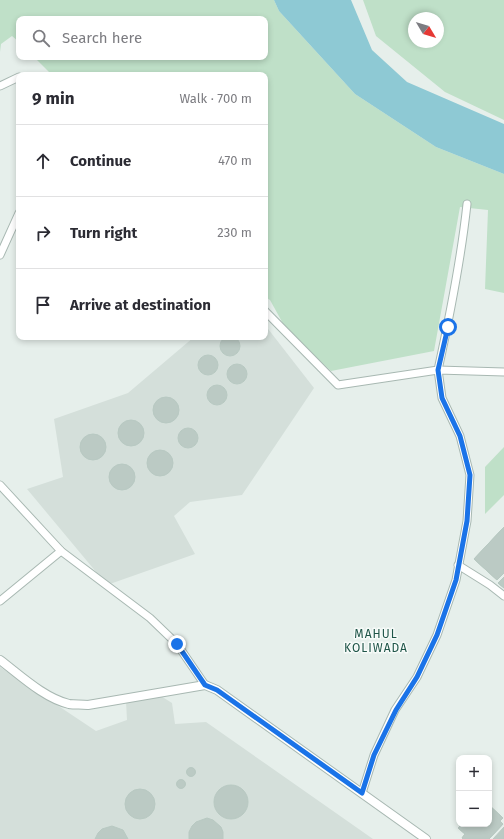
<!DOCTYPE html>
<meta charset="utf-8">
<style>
body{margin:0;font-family:"Fira Sans",sans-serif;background:#f2f2f3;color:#2b2b33}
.controls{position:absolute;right:12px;bottom:12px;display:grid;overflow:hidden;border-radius:8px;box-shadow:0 2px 6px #0003}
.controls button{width:36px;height:36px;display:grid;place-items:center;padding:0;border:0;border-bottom:1px solid #e1e1e2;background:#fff;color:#2b2b33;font:20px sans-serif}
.compass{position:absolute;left:408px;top:12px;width:36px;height:36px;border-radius:50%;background:#fff;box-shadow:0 2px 6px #0003;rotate:128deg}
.stop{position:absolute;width:12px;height:12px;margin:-9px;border:3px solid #1a73e8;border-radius:50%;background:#fff}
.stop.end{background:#1a73e8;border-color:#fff;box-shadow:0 1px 4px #0008}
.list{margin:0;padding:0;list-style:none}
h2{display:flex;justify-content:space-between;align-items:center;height:52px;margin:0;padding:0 16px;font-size:17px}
h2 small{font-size:13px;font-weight:400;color:#7c7c81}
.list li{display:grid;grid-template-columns:26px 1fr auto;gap:12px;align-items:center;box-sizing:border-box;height:72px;padding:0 16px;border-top:1px solid #e1e1e2}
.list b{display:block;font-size:15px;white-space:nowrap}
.list em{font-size:13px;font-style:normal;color:#7c7c81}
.icon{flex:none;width:22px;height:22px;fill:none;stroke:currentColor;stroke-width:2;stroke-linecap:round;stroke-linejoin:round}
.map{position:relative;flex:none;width:504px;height:839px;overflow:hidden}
.search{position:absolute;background:#fff;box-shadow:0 2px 6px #0003;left:16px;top:16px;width:252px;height:44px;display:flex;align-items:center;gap:10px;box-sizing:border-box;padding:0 14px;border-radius:8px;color:#7c7c81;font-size:15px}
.panel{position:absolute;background:#fff;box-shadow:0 2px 6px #0003;left:16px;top:72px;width:252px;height:268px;border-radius:8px}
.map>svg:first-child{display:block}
.built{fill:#d4dfda}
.green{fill:#bfe0c8;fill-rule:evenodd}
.water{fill:#8ec9d4}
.building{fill:#bbcac4;stroke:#b8c9c2}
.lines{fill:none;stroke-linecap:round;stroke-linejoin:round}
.minor-casing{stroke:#a8b8b2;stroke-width:9}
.tertiary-casing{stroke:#a8b8b2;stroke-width:10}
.minor{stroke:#fff;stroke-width:7}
.tertiary{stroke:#fff;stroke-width:8}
.route{stroke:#1a73e8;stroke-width:5}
.labels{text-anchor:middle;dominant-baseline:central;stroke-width:3;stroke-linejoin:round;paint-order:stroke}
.neighbourhood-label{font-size:12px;letter-spacing:1px;fill:#1f5548;stroke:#f7fbf9}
</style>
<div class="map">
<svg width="504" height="839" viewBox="0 0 504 839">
<rect width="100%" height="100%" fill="#e6efeb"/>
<g class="built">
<polygon points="265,325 314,388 242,495 190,502 174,516 195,554 107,585 27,489 63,477 54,419 128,393 194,337 265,337"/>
<polygon points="0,667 96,731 127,720 126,701 156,693 172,703 175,724 206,722 373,839 0,839"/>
</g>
<g class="green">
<polygon points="0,0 274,0 279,11 355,94 436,147 504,174 504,293 485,289 488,210 460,207 434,351 331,371 286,329 270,300 265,297 265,75 52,75 34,57 265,57 265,19 19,19 19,42 12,36 1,44 0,52"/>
<path d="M363,0h141v120l-59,-28 -69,-56zM414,18h24v24h-24z"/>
<polygon points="504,447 504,495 485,514 485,467"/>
</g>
<polygon class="water" points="274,0 351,0 372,50 407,82 504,124 504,174 436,147 355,94 279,11"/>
<g class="building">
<circle cx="230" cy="346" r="10"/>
<circle cx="208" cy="365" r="10"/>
<circle cx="237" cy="374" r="10"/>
<circle cx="217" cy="395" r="10"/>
<circle cx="166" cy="410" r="13"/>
<circle cx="131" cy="433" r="13"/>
<circle cx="188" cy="438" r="10"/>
<circle cx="93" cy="447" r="13"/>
<circle cx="160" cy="463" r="13"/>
<circle cx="122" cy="477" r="13"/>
<polygon points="504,527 504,559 497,552 489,560 497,567 504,560 504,573 497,580 474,559"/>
<polygon points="504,527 504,573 497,580 474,559"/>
<polygon points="504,577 504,588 498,583"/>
<polygon points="504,577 504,588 498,583"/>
<circle cx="191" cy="772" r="4.5"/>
<circle cx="181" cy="784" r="4.5"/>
<circle cx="231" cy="802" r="17"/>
<circle cx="140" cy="804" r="15"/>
<polygon points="489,805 503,818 500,821 503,824 489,839 463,839 462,838 465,834 458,828 462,824 473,824 471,826 479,833 486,825 485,824 489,824"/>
<polygon points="489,805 503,818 500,821 503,824 489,839 463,839 462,838 465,834 458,828 462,824 489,824"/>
<polygon points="207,818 213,820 221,827 223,832 223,839 189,839 189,832 192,826 196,822"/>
<polygon points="112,826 123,830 128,839 95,839 98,833 102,829"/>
<polygon points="504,827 504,839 493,839"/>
</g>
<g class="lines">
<g class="minor-casing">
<g id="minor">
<polyline points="0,86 19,77"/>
<polyline points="0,255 19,213"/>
<path d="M265,311l73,74 100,-15c12,-55 23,-110 29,-166"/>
<polyline points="0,485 61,551 150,618 177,644 205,685"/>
<polyline points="458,565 490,585 504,596"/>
<polyline points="0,601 61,551"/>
<polyline points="362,793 374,755 395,710 417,677 437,635 456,580 467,521 470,475 460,436 442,398 438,370 504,372"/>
</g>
</g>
<g class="tertiary-casing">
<path id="tertiary" d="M0,660c20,15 44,38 69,44 6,1 13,0 19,1l117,-20 12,5 209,149"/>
</g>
<use href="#minor" class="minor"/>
<use href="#tertiary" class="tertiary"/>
</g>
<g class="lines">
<polyline class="route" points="177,644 205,685 217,690 362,793 374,755 396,710 417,677 437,635 456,580 467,521 470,475 460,436 442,398 438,370 448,327"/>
</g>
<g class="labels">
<g class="neighbourhood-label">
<text x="376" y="634">MAHUL<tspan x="376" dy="14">KOLIWADA</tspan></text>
</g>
</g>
</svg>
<div class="controls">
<button>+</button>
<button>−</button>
</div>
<svg class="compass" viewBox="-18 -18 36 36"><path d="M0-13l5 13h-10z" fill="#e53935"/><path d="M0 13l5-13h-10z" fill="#7c7c81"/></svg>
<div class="stop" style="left:448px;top:327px"></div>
<div class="stop end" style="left:177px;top:644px"></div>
<div class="search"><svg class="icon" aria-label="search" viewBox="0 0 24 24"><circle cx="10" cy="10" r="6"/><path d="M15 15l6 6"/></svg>Search here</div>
<section class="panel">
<h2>9 min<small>Walk · 700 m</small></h2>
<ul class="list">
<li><svg class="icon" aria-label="ahead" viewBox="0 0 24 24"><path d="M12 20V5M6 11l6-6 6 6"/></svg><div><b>Continue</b></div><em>470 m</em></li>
<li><svg class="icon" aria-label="right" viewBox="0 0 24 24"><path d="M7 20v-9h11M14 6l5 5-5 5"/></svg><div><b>Turn right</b></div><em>230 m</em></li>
<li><svg class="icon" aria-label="arrive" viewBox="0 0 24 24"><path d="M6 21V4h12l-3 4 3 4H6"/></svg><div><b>Arrive at destination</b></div></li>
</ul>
</section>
</div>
